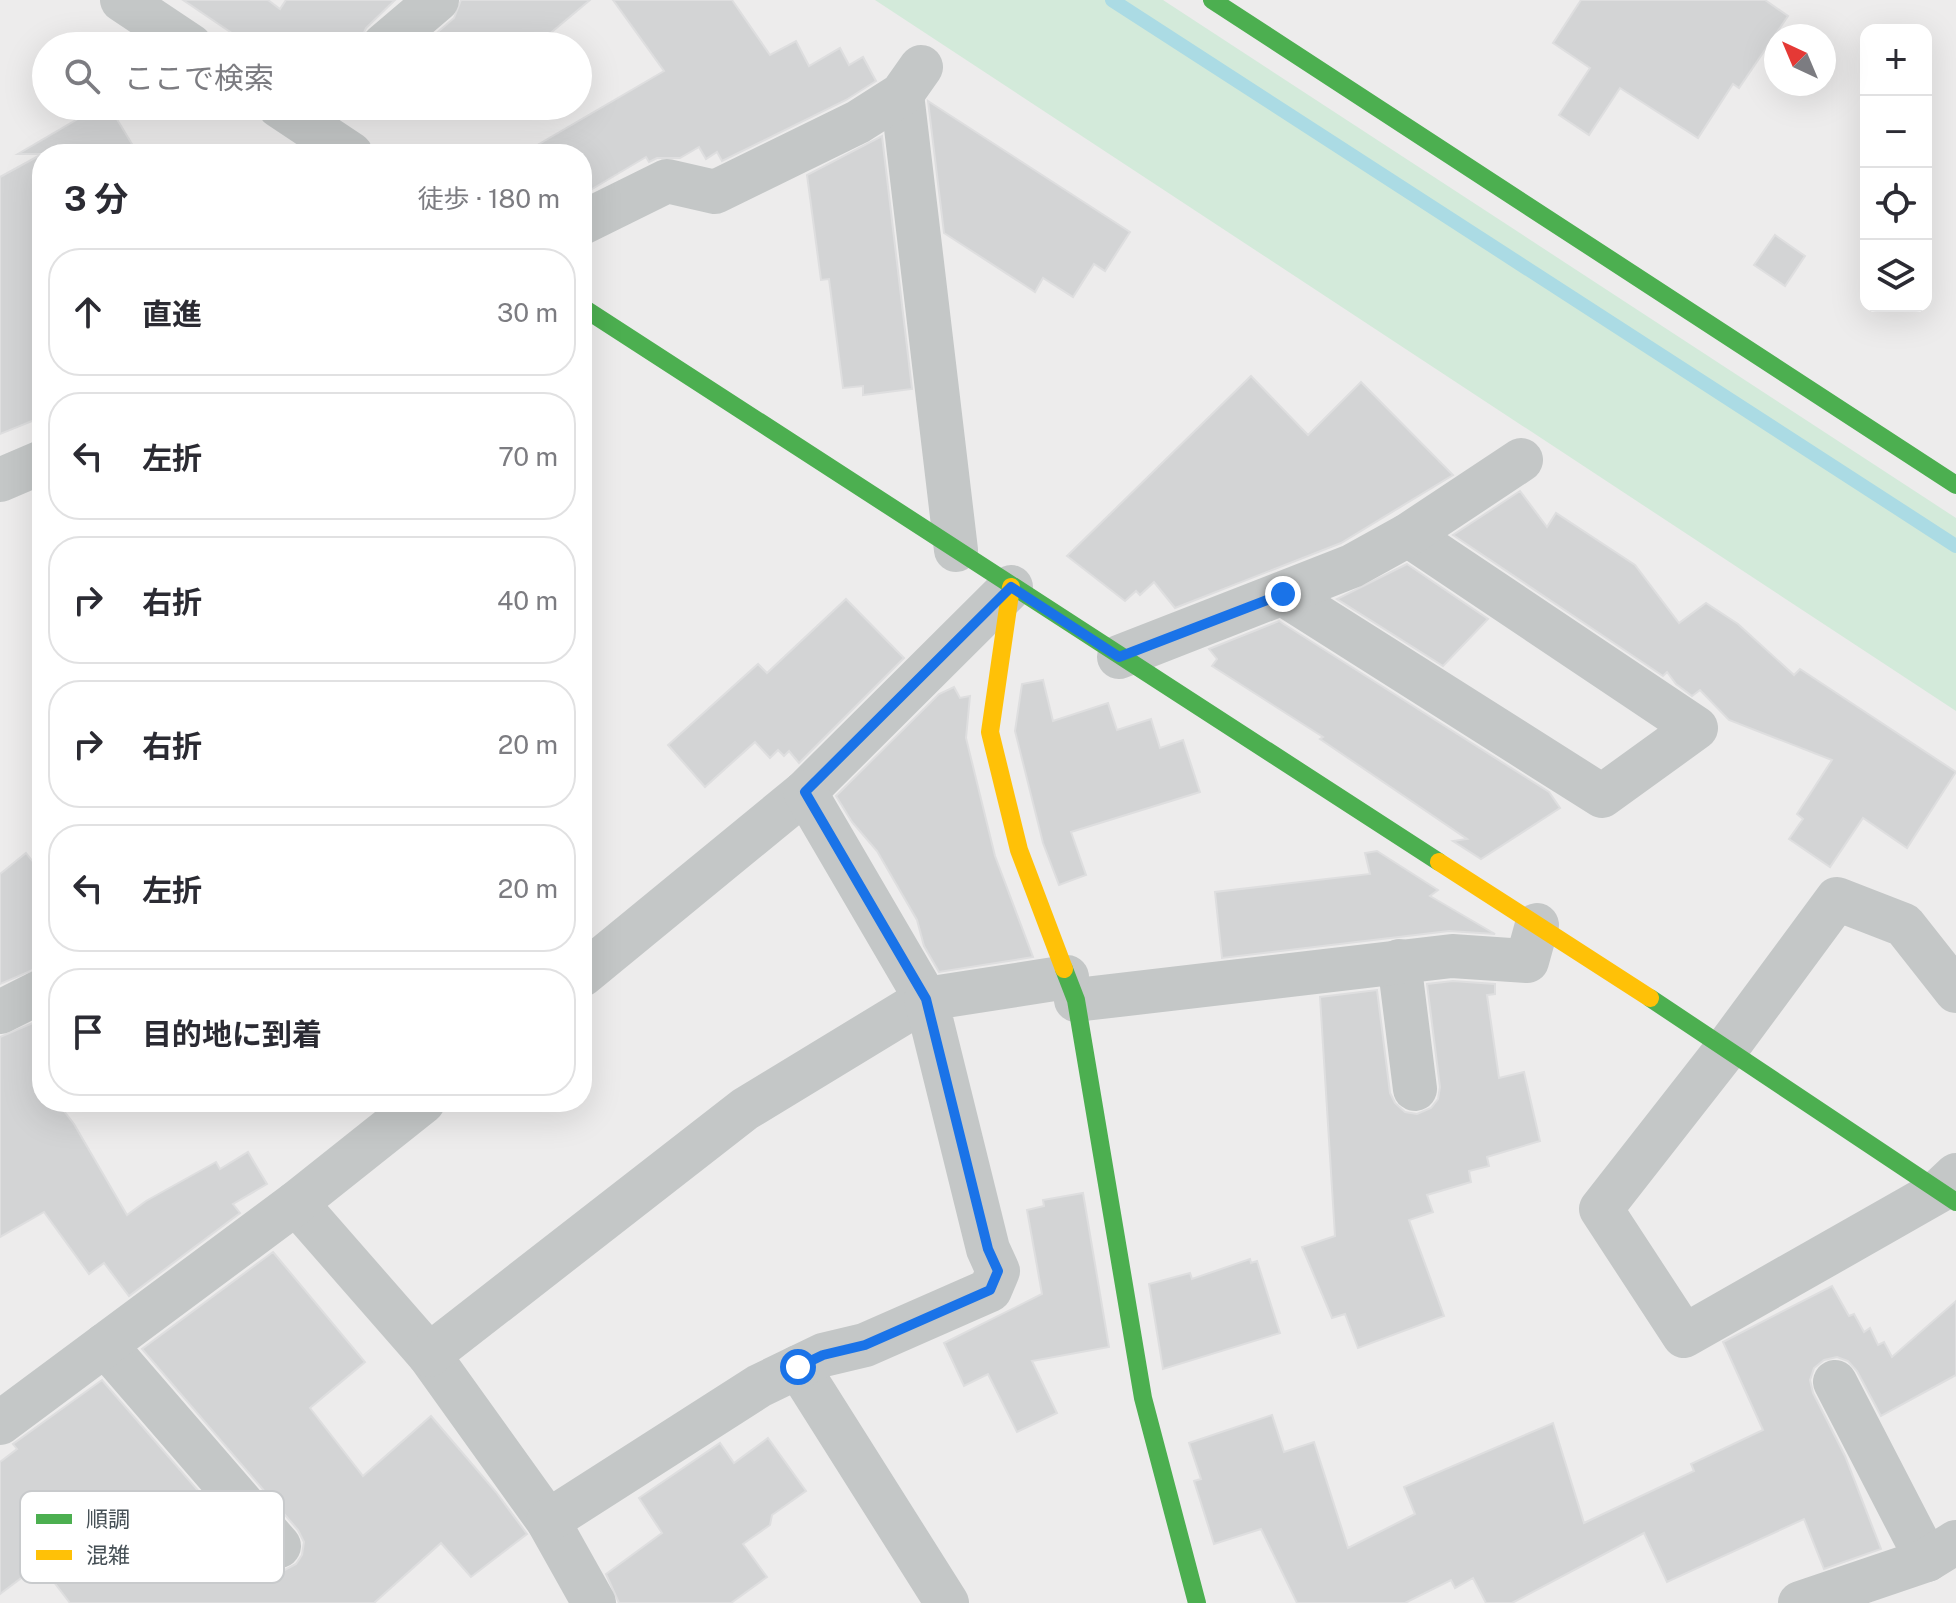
<!DOCTYPE html>
<html lang="ja">
<meta charset="utf-8">
<style>
body{margin:0;font-family:"Public Sans","Noto Sans JP",sans-serif;background:#f7f7f7;color:#2b2b33}
.controls{position:absolute;right:24px;top:24px;display:grid;overflow:hidden;border-radius:16px;box-shadow:0 8px 32px #0002}
.controls button{width:72px;height:72px;display:grid;place-items:center;padding:0;border:0;border-bottom:2px solid #e1e1e2;background:#fff;color:#2b2b33;font:40px sans-serif}
.compass{position:absolute;left:1764px;top:24px;width:72px;height:72px;border-radius:50%;background:#fff;box-shadow:0 8px 32px #0002;rotate:316deg}
.stop{position:absolute;width:24px;height:24px;margin:-18px;border:6px solid #1a73e8;border-radius:50%;background:#fff}
.stop.end{background:#1a73e8;border-color:#fff;box-shadow:0 2px 8px #0008}
.list{margin:0;padding:0;list-style:none}
h2{display:flex;justify-content:space-between;align-items:center;height:104px;margin:0;padding:0 32px;font-size:34px}
h2 small{font-size:26px;font-weight:400;color:#7c7c81}
.list li{display:grid;grid-template-columns:52px 1fr auto;gap:24px;align-items:center;box-sizing:border-box;height:128px;margin:0 16px 16px;padding:0 16px;border:2px solid #e1e1e2;border-radius:32px}
.list b{display:block;font-size:30px;white-space:nowrap}
.list em{font-size:26px;font-style:normal;color:#7c7c81}
.icon{flex:none;width:44px;height:44px;fill:none;stroke:currentColor;stroke-width:2;stroke-linecap:round;stroke-linejoin:round}
.map{position:relative;flex:none;width:1956px;height:1603px;overflow:hidden}
.search{position:absolute;background:#fff;box-shadow:0 8px 32px #0002;left:32px;top:32px;width:560px;height:88px;display:flex;align-items:center;gap:20px;box-sizing:border-box;padding:0 28px;border-radius:44px;color:#7c7c81;font-size:30px}
.panel{position:absolute;background:#fff;box-shadow:0 8px 32px #0002;left:32px;top:144px;width:560px;height:968px;border-radius:32px}
.map>svg:first-child{display:block}
.green{fill:#d3eada}
.lines{fill:none;stroke-linecap:round;stroke-linejoin:round}
.stream{stroke:#abdbe4;stroke-width:14}
.building{fill:#d3d4d5;stroke:#dededf;stroke-width:2}
.street{stroke:#c4c7c7;stroke-width:44}
.fast{stroke:#4caf50;stroke-width:18}
.slow{stroke:#ffc107;stroke-width:18}
.route{stroke:#1a73e8;stroke-width:10}
.key{fill:#fff;stroke:#c8cacc;stroke-width:2}
.key-label{font-size:22px;fill:#465056}
</style>
<div class="map">
<svg width="1956" height="1603" viewBox="0 0 1956 1603">
<rect width="100%" height="100%" fill="#edecec"/>
<polygon class="green" points="875,0 1163,0 1956,518 1956,711"/>
<g class="lines">
<polyline class="stream" points="1112,0 1956,546"/>
</g>
<g class="building">
<polygon points="183,0 268,0 280,9 286,0 395,0 366,28 358,46 251,46"/>
<polygon points="461,0 590,0 535,46 440,46 432,37 454,18"/>
<polygon points="613,0 732,0 770,55 796,41 809,66 840,48 849,65 863,57 876,81 846,100 722,161 717,152 706,159 699,147 680,158 657,158 649,162 646,157 582,195 582,154 522,154 664,71"/>
<polygon points="1581,0 1765,0 1788,16 1739,88 1733,84 1698,138 1620,88 1589,135 1559,115 1590,68 1553,43"/>
<polygon points="928,101 1130,232 1105,271 1094,264 1073,297 1043,278 1035,292 944,233"/>
<polygon points="95,109 100,118 112,111 138,154 18,154"/>
<polygon points="882,136 912,389 863,395 863,386 843,388 829,279 821,280 807,175"/>
<polygon points="42,154 42,417 0,434 0,177"/>
<polygon points="1775,235 1805,256 1785,286 1754,265"/>
<polygon points="1251,376 1308,435 1361,382 1453,475 1341,543 1175,608 1154,582 1140,595 1136,591 1125,601 1067,556"/>
<polygon points="1520,491 1547,527 1556,513 1635,565 1679,623 1706,603 1738,624 1794,675 1800,669 1956,772 1907,848 1863,818 1830,867 1789,839 1803,819 1797,814 1832,760 1729,720 1700,690 1692,696 1676,684 1667,672 1663,676 1453,535"/>
<polygon points="1407,564 1488,619 1443,666 1337,599"/>
<polygon points="846,599 904,658 799,763 789,751 784,756 778,750 770,758 755,742 705,787 668,745 758,664 767,673"/>
<polygon points="1279,621 1549,792 1560,808 1481,859 1453,841 1467,839 1320,739 1323,737 1212,666 1217,659 1209,649"/>
<polygon points="1043,680 1053,721 1108,703 1117,730 1151,719 1160,748 1183,740 1200,792 1071,832 1086,875 1059,885 1043,843 1015,731 1022,684"/>
<polygon points="954,687 960,698 970,696 966,738 995,856 1033,957 939,972 924,946 917,920 877,851 852,822 836,796 939,694"/>
<polygon points="1377,851 1438,890 1430,896 1495,934 1449,931 1222,958 1215,892 1370,874 1365,853"/>
<polygon points="26,853 42,873 42,966 0,984 0,874"/>
<polygon points="1453,981 1495,984 1495,994 1487,995 1499,1078 1524,1072 1540,1141 1487,1157 1489,1166 1469,1171 1471,1182 1427,1195 1433,1212 1409,1220 1444,1316 1358,1348 1345,1314 1332,1318 1302,1247 1335,1236 1320,997 1377,990 1390,1093 1395,1103 1405,1112 1417,1114 1431,1108 1438,1099 1440,1087 1427,984"/>
<polygon points="42,1019 42,1102 57,1102 74,1124 127,1215 146,1201 216,1162 220,1169 248,1152 267,1184 233,1204 240,1213 129,1296 104,1263 89,1274 44,1212 0,1237 0,1037"/>
<polygon points="1083,1193 1109,1347 1032,1361 1057,1413 1017,1432 988,1374 964,1386 944,1343 1042,1294 1027,1210 1044,1206 1043,1200"/>
<polygon points="273,1252 365,1362 310,1408 363,1476 431,1416 496,1492 527,1534 471,1577 441,1543 374,1603 70,1603 40,1564 0,1594 0,1462 17,1449 13,1444 102,1380 260,1562 270,1569 283,1571 296,1564 302,1555 304,1542 298,1530 142,1349"/>
<polygon points="1250,1259 1251,1263 1257,1261 1280,1333 1163,1369 1149,1284 1190,1273 1192,1279"/>
<polygon points="1832,1286 1849,1316 1854,1314 1864,1332 1870,1328 1878,1345 1884,1342 1892,1357 1956,1301 1956,1375 1881,1416 1857,1371 1848,1361 1837,1357 1824,1360 1814,1368 1810,1380 1813,1393 1845,1456 1881,1549 1824,1569 1804,1519 1667,1582 1644,1533 1512,1603 1486,1603 1473,1578 1455,1588 1451,1580 1405,1603 1297,1603 1261,1529 1214,1544 1194,1481 1201,1479 1189,1443 1272,1415 1284,1452 1314,1442 1348,1548 1415,1514 1404,1487 1553,1423 1584,1523 1694,1471 1691,1464 1763,1430 1723,1342"/>
<polygon points="768,1438 806,1491 772,1515 770,1525 743,1544 767,1577 731,1603 619,1603 606,1574 662,1533 639,1498 720,1443 734,1463"/>
</g>
<g class="lines">
<g class="street">
<polyline points="122,0 191,46"/>
<polyline points="383,46 437,0"/>
<polyline points="902,94 956,550"/>
<polyline points="279,106 351,154"/>
<polyline points="582,223 667,181 715,192 858,122 902,94 921,67"/>
<polyline points="0,480 42,462"/>
<polyline points="1283,594 1602,796 1696,728 1408,535"/>
<polyline points="1119,657 1352,566 1408,535 1521,460"/>
<polyline points="1399,961 1415,1089"/>
<polyline points="582,975 805,792 1011,587"/>
<polyline points="1956,991 1904,925 1837,899 1727,1048 1601,1209 1684,1336 1939,1191 1956,1175"/>
<polyline points="1076,1000 1452,956 1527,961 1537,925"/>
<polyline points="0,1012 42,991"/>
<polyline points="296,1203 429,1355 548,1521 594,1603"/>
<polyline points="105,1345 279,1546"/>
<polyline points="429,1355 745,1109 926,999 805,792"/>
<polyline points="798,1367 947,1603"/>
<polyline points="1835,1382 1927,1560"/>
<polyline points="0,1423 296,1203 423,1102"/>
<polyline points="548,1521 759,1386 823,1355 865,1345 990,1290 998,1271 988,1249 926,999 1067,977"/>
<polyline points="1800,1603 1927,1560 1956,1542"/>
</g>
<g class="fast">
<polyline points="1212,0 1956,485"/>
<polyline points="582,307 1439,862"/>
<polyline points="1064,969 1076,1000 1143,1398 1197,1603"/>
<polyline points="1650,998 1956,1202"/>
</g>
<g class="slow">
<polyline points="1011,587 990,732 1019,850 1064,969"/>
<polyline points="1439,862 1650,998"/>
</g>
</g>
<g class="lines">
<polyline class="route" points="798,1367 823,1355 865,1345 990,1290 998,1271 988,1249 926,999 805,792 1011,587 1119,657 1283,594"/>
</g>
<rect x="20" y="1491" width="264" height="92" rx="12" class="key"/>
<rect x="36" y="1514" width="36" height="10" fill="#4caf50"/>
<rect x="36" y="1550" width="36" height="10" fill="#ffc107"/>
<g class="key-label">
<text x="86" y="1527">順調</text>
<text x="86" y="1563">混雑</text>
</g>
</svg>
<div class="controls">
<button>+</button>
<button>−</button>
<button><svg class="icon" aria-label="locate" viewBox="0 0 24 24"><circle cx="12" cy="12" r="6"/><path d="M12 2v4M12 18v4M2 12h4M18 12h4"/></svg></button>
<button><svg class="icon" aria-label="layers" viewBox="0 0 24 24"><path d="M12 4l9 5-9 5-9-5zM3 14l9 5 9-5"/></svg></button>
</div>
<svg class="compass" viewBox="-18 -18 36 36"><path d="M0-13l5 13h-10z" fill="#e53935"/><path d="M0 13l5-13h-10z" fill="#7c7c81"/></svg>
<div class="stop" style="left:798px;top:1367px"></div>
<div class="stop end" style="left:1283px;top:594px"></div>
<div class="search"><svg class="icon" aria-label="search" viewBox="0 0 24 24"><circle cx="10" cy="10" r="6"/><path d="M15 15l6 6"/></svg>ここで検索</div>
<section class="panel">
<h2>3 分<small>徒歩 · 180 m</small></h2>
<ul class="list">
<li><svg class="icon" aria-label="ahead" viewBox="0 0 24 24"><path d="M12 20V5M6 11l6-6 6 6"/></svg><div><b>直進</b></div><em>30 m</em></li>
<li><svg class="icon" aria-label="left" viewBox="0 0 24 24"><path d="M17 20v-9H6M10 6l-5 5 5 5"/></svg><div><b>左折</b></div><em>70 m</em></li>
<li><svg class="icon" aria-label="right" viewBox="0 0 24 24"><path d="M7 20v-9h11M14 6l5 5-5 5"/></svg><div><b>右折</b></div><em>40 m</em></li>
<li><svg class="icon" aria-label="right" viewBox="0 0 24 24"><path d="M7 20v-9h11M14 6l5 5-5 5"/></svg><div><b>右折</b></div><em>20 m</em></li>
<li><svg class="icon" aria-label="left" viewBox="0 0 24 24"><path d="M17 20v-9H6M10 6l-5 5 5 5"/></svg><div><b>左折</b></div><em>20 m</em></li>
<li><svg class="icon" aria-label="arrive" viewBox="0 0 24 24"><path d="M6 21V4h12l-3 4 3 4H6"/></svg><div><b>目的地に到着</b></div></li>
</ul>
</section>
</div>
